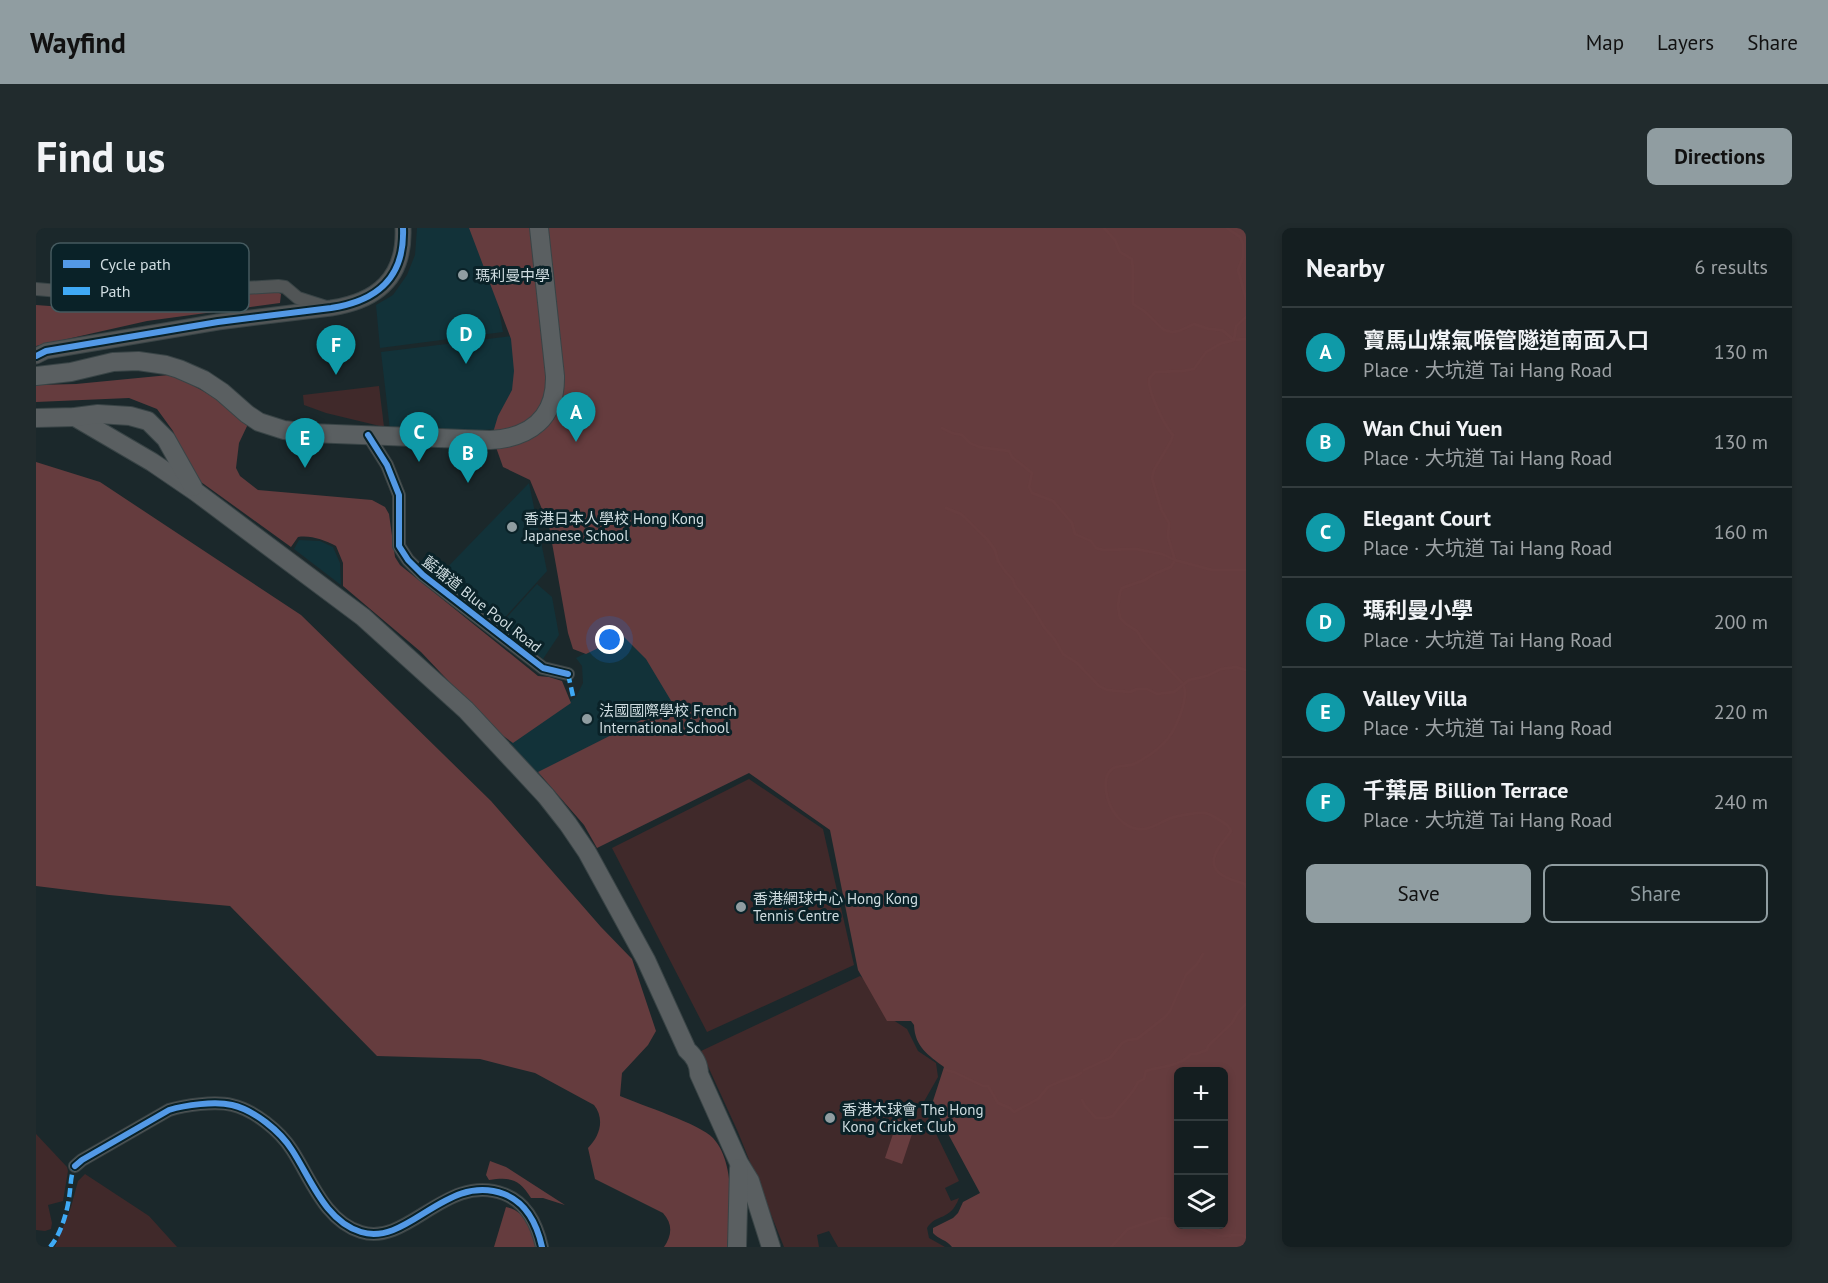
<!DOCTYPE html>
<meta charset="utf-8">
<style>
body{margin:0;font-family:"PT Sans","Noto Sans TC",sans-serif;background:#212b2d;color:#f1f3f6}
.controls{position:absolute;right:18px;bottom:18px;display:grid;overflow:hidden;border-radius:9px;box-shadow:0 3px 9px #0003}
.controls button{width:54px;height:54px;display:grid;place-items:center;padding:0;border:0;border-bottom:2px solid #333c3e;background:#141e20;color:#f1f3f6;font:30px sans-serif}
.you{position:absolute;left:574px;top:412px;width:21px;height:21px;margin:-15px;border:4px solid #fff;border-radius:50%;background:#1a73e8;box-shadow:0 0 0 9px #1a73e833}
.badge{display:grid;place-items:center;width:39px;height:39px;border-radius:50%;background:#909da1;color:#fff;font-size:20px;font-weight:700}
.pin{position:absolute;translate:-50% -50px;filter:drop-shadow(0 2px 3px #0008)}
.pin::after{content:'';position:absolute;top:32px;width:21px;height:18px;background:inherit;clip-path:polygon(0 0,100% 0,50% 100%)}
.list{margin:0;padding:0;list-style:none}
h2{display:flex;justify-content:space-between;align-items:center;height:78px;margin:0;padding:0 24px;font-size:26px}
h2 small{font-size:20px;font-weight:400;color:#9da2a5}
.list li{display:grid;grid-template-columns:39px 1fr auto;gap:18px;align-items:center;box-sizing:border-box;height:90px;padding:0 24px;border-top:2px solid #333c3e}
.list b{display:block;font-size:22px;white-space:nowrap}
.list p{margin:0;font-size:20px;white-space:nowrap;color:#9da2a5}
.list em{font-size:20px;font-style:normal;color:#9da2a5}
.actions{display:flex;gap:12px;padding:18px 24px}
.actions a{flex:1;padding:14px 0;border:2px solid #909da1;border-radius:9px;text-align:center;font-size:21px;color:#909da1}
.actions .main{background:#909da1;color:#111}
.icon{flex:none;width:33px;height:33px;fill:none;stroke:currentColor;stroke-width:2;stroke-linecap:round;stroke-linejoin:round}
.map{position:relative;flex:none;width:1210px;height:1019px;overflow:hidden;border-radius:9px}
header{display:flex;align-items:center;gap:36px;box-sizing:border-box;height:84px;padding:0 30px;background:#909da1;color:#111}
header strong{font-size:28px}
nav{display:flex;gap:33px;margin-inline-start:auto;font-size:21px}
.intro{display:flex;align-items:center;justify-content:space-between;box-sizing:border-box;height:144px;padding:0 36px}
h1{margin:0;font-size:42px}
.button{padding:15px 27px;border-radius:9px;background:#909da1;color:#111;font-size:21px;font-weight:700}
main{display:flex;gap:36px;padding:0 36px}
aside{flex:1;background:#141e20;border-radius:9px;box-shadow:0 3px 9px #0003}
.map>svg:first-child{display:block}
.built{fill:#123239}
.green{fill:#40292a}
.forest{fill:#653c3e;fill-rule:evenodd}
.water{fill:#673d3f}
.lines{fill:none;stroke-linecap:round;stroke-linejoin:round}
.stream{stroke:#673d3f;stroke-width:3}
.minor-casing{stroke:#394446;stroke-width:14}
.tertiary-casing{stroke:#394446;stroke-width:17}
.secondary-casing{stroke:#394446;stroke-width:20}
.minor{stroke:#515556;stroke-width:12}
.tertiary{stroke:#515556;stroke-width:15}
.secondary{stroke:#5a5f61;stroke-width:18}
.quiet{stroke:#3fa9f5;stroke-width:4.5;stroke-dasharray:9 4.5;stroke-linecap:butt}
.cycleway-casing{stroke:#0a2228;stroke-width:10}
.cycleway{stroke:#5399e6;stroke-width:6}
.poi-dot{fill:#909da1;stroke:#0a2228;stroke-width:2}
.labels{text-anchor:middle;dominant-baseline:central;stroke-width:6;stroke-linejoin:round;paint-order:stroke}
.poi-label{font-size:15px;fill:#cfdce0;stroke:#0a2228;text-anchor:start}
.street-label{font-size:15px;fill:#cfdce0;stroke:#0a2228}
.key{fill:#0a2228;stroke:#455a5f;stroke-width:1.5}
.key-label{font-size:16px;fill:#cfdce0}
</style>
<header>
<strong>Wayfind</strong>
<nav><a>Map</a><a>Layers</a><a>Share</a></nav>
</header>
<div class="intro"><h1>Find us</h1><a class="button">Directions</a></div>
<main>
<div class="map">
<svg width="1210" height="1019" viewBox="0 0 1210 1019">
<rect width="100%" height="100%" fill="#1b282b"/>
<g class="built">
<polygon points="381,0 437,0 452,19 467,104 344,120 340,77 357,67 371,47 379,27"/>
<polygon points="477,108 480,146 475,200 447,202 354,202 345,124"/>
<polygon points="493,255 511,343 462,397 401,350"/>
<polygon points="263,312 284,313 297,319 304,335 305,357 258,321"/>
<polygon points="501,356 516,369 523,407 507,431 463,398"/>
<polygon points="593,403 661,476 502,550 474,514 540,469 547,455 546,438 540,430"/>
</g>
<g class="green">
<polygon points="343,158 348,199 290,185 268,177 267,167"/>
<polygon points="713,551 787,601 818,737 671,804 576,620"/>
<path d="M824,748l12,10 15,30 20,13 11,22 18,12 2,14 -16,28 37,76 -14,7 6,13 8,-3c-9,24 -23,15 -32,30l2,10 16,9h-107l-9,-16 -12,4 2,12h-35l-46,-115 -37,-81z"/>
<polygon points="0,906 31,939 32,943 27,973 12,977 16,995 15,1001 9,1003 0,1002"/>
<polygon points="49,946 113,988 141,1019 19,1019 35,979 42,953"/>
</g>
<g class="forest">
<path d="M433,0h777v1019h-294c-5,-7 -14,-8 -19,-14v-5l20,-10 5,-5 5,-11 17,-9 -48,-89 12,-37c-16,-12 -29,-20 -30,-42l-3,-4h-24l-29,-51 -28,-140 -81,-57 -152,75 -13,-23 -46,-53 135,-68 -27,-45 -23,-23 -37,18 -13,-5 -5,-16 -19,-107 -19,-46 -27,-13 -11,-31 6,-20 14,-26 2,-19 -3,-32zM1142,844h46v152h-46z"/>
<path d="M240,63l5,3 -1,9 -133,18 -111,25v-41c37,3 74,5 111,3 43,-3 86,-14 129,-17z"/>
<path d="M133,147l21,9 41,22 17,18 -9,19 -3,25 4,8 18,14 114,10 13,7 4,7 6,43 5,8 138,111 11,1 13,4 9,22 -58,40 -18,-13 -74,-78 -78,-66v-23l-7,-17c-12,-6 -25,-11 -38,-9l-7,10 -90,-65 -14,-20 -14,-31 -16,-22 -28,-11 -93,4v-17l40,-1z"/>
<path d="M0,234l64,20 201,133 190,186 110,126 31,32 24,72 -8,14 -26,28 -2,23c21,9 80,28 93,42 23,25 18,78 14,109h-63c8,-12 9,-23 -1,-34l-68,-34 -7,-31c12,-12 17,-29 6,-43l-59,-32 -55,-14 -103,-3 -147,-150 -121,-11 -73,-9z"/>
<path d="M454,933l16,6 59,38 -22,-7h-12c-12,-19 -20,-21 -42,-18l-3,-5z"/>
<path d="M470,979c20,4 25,22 30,40h-42z"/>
</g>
<polygon class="water" points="862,891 879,897 866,936 849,930"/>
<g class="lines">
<g class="stream">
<path d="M1068,0l11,12 5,12 12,7c2,15 0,30 1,45l11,7 20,19 8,2 7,-1 15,-7 15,5 13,1 12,10 12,-1"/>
<polyline points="1191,0 1204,9 1207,16 1207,29 1202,42 1210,71"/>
<path d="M1210,89l-10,9 -2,14 -12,3 -16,9 -12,17 -12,2 -27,1 -6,7c-1,13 15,46 24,56l-2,6 -17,29 -2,8 9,31 8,14 -1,14 7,23 -4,7 -17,7 -9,6 -23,8 -2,4 -2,14 2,12 6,6 11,7 6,10 40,43c7,14 -8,48 -19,59 -8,8 -20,16 -30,21 -7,3 -16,0 -22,5 -6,5 -7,14 -6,21 2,18 16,41 38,39 11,-1 19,-9 30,-12 5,-1 26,-5 31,-4 5,1 9,4 13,6 6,4 11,6 13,12 -5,8 -13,15 -16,24 -7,19 16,25 30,29l1,3"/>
<polyline points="906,200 916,205 926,207 934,215 943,219 973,223 976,229 996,245 993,259 996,265 1017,273 1036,295 1039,306 1055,313 1060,320 1067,322 1100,321 1126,326 1139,332 1176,342 1210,342"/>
<polyline points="910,280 925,286 951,311 959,322 962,333 969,343 977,352 979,358 996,379 1008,399 1019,412 1027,426 1041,435 1063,458 1071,462 1094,464 1101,461 1111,461 1121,466 1129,465 1138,464 1153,452 1171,448 1185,441 1200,439 1210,442"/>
<polyline points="910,842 918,844 947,858 952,858 962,875 974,880 978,884 1002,871 1012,859 1025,853 1040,848 1045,845"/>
<polyline points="1048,842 1074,830 1086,815 1092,812 1101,811 1129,789 1134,783 1150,747 1161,736 1167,726"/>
<path d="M1046,872l3,6 11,12h10l7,-2c7,-12 20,-21 25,-34l6,-3 2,-8c15,-5 34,-4 45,-17h5l11,-4 1,-4 24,-23 6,-11 8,-8"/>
<polyline points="1152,996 1183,1008 1205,1007 1210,1009"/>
<polyline points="1075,1019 1092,1001 1125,990 1136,991"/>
</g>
<g class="minor-casing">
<g id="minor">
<polyline points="0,61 80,68 242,58 249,59 262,70 290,79"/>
<polyline points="332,207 351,237 363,267 363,318 372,332 387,347 507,440 532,446"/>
<path d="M39,938l7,-6 87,-50c16,-5 46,-9 63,-5 22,5 48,26 60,45 19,29 33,71 69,82 47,15 85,-60 143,-38 23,9 33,30 38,53"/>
</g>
</g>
<g class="tertiary-casing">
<path id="tertiary" d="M0,128l10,-5 172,-29 113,-14c46,-7 74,-30 72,-80"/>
</g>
<g class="secondary-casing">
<g id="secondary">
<path d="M0,148l35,-4 42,-10 25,-1 28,4 13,4 25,11 18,12 25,22 12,8 25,8 26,3 180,7c40,-2 66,-22 65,-64l-16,-148"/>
<path d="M39,189l77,45 44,30 167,125 103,93 80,86 22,28 19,28 59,108 41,90c7,6 12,13 12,24l40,89 11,18 21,66"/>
<polyline points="0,190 39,189 62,186 94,188 112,193 130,211 157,259"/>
<polyline points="701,1019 703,940"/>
</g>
</g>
<use href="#minor" class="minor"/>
<use href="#tertiary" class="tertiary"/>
<use href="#secondary" class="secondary"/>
<g class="quiet">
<polyline points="532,446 537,468"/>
<path d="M14,1019c10,-11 17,-34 19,-49 2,-11 1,-22 6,-32"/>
</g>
<g class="cycleway-casing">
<g id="cycleway">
<path d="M0,128l10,-5 172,-29 113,-14c46,-7 74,-30 72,-80"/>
<polyline points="332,207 351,237 363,267 363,318 372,332 387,347 507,440 532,446"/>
<path d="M39,938l7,-6 87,-50c16,-5 46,-9 63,-5 22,5 48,26 60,45 19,29 33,71 69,82 47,15 85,-60 143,-38 23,9 33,30 38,53"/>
</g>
</g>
<use href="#cycleway" class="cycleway"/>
</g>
<g class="poi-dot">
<circle cx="427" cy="47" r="6"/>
<circle cx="476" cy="299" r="6"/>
<circle cx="551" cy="491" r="6"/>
<circle cx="705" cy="679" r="6"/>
<circle cx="794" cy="890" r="6"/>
</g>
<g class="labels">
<g class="poi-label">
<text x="439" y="47">瑪利曼中學</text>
<text x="488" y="290">香港日本人學校 Hong Kong<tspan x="488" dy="17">Japanese School</tspan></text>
<text x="563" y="482">法國國際學校 French<tspan x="563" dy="17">International School</tspan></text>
<text x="717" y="670">香港網球中心 Hong Kong<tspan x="717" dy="17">Tennis Centre</tspan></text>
<text x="806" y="881">香港木球會 The Hong<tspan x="806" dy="17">Kong Cricket Club</tspan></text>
</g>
<g class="street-label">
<text transform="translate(446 376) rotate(38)">藍塘道 Blue Pool Road</text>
</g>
</g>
<rect x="15" y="15" width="198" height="69" rx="9" class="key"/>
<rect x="27" y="32" width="27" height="8" fill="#5399e6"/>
<rect x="27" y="59" width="27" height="8" fill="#3fa9f5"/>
<g class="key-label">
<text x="64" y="42">Cycle path</text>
<text x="64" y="69">Path</text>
</g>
</svg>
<div class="controls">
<button>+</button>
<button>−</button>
<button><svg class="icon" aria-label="layers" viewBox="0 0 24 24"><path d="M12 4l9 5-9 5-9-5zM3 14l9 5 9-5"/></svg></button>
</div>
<div class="you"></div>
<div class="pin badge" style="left:540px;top:214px;background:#0f9aa8">A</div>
<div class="pin badge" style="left:432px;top:255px;background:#0f9aa8">B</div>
<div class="pin badge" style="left:383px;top:234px;background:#0f9aa8">C</div>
<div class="pin badge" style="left:430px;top:136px;background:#0f9aa8">D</div>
<div class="pin badge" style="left:269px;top:240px;background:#0f9aa8">E</div>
<div class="pin badge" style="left:300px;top:147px;background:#0f9aa8">F</div>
</div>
<aside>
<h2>Nearby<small>6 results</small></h2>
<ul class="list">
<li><span class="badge" style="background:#0f9aa8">A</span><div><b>寶馬山煤氣喉管隧道南面入口</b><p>Place · 大坑道 Tai Hang Road</p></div><em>130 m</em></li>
<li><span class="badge" style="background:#0f9aa8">B</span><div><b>Wan Chui Yuen</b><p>Place · 大坑道 Tai Hang Road</p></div><em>130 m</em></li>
<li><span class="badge" style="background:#0f9aa8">C</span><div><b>Elegant Court</b><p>Place · 大坑道 Tai Hang Road</p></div><em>160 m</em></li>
<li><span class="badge" style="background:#0f9aa8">D</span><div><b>瑪利曼小學</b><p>Place · 大坑道 Tai Hang Road</p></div><em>200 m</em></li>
<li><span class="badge" style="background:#0f9aa8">E</span><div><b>Valley Villa</b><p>Place · 大坑道 Tai Hang Road</p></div><em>220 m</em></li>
<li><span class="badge" style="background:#0f9aa8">F</span><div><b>千葉居 Billion Terrace</b><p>Place · 大坑道 Tai Hang Road</p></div><em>240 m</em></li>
</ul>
<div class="actions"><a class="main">Save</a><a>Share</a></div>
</aside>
</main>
